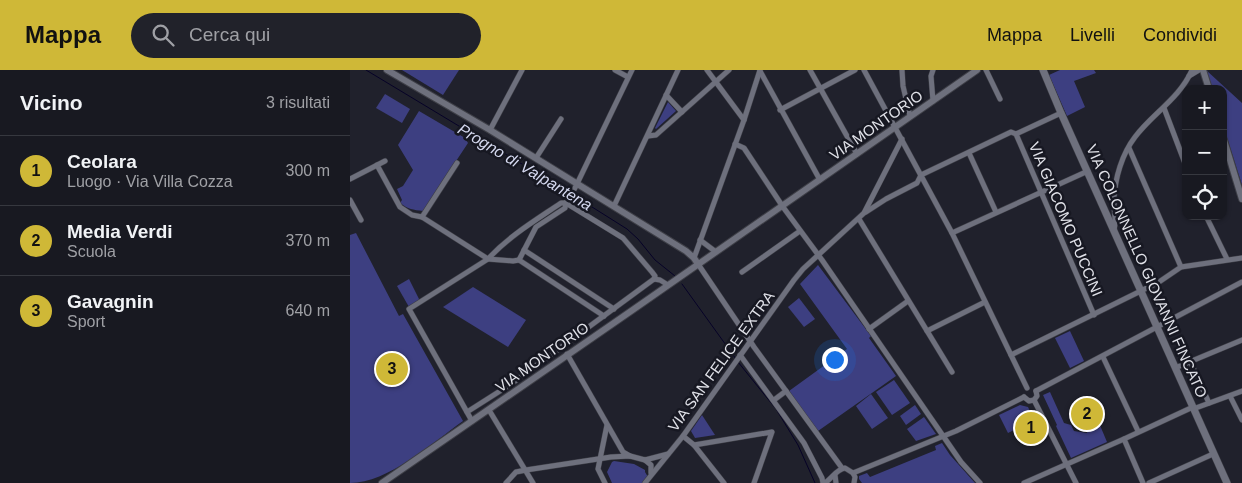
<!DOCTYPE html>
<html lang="it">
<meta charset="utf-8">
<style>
body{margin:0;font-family:Helvetica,sans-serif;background:#21222a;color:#f1f3f6}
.controls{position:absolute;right:15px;top:15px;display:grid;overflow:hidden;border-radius:10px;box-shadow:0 1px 4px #0004}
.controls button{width:45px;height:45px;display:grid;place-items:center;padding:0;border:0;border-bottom:1px solid #36383f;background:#181921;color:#f1f3f6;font:25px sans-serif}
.you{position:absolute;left:484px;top:289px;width:18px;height:18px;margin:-12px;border:4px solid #fff;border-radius:50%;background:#1a73e8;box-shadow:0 0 0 8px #1a73e833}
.badge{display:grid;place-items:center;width:32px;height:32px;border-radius:50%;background:#cfb837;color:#111;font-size:16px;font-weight:700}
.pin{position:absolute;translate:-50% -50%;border:2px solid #fff;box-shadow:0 1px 5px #0006}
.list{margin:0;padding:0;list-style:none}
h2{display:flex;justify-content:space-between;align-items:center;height:65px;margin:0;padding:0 20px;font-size:21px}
h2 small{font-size:16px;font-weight:400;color:#9fa0a5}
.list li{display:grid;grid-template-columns:32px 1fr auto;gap:15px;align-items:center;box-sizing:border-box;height:70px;padding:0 20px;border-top:1px solid #36383f}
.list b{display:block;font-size:19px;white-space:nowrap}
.list p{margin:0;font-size:16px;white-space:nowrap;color:#9fa0a5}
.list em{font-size:16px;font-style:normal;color:#9fa0a5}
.icon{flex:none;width:28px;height:28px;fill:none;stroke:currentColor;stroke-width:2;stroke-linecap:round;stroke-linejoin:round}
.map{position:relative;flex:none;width:892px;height:413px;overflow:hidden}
header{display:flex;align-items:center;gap:30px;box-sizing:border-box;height:70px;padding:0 25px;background:#cfb837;color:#111}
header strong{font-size:24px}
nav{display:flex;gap:28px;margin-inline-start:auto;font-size:18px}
.search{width:350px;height:45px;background:#21222a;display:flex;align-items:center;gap:12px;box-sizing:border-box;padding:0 18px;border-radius:28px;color:#9fa0a5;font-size:19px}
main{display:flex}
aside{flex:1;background:#181921}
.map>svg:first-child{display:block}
.green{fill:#3d3f81}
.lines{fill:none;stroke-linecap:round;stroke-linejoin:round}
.stream{stroke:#060227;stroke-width:1}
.minor-casing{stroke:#3e3f47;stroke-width:6}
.tertiary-casing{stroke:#3e3f47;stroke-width:8}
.secondary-casing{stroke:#3e3f47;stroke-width:8}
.minor{stroke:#6e707d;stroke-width:5}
.tertiary{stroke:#6e707d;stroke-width:6}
.secondary{stroke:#6e707d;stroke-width:7}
.labels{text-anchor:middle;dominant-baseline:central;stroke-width:5;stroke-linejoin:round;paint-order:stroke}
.street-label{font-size:15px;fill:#e1e2e9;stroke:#171822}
.water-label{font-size:16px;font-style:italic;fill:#d5d9f0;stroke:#171822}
</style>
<header>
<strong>Mappa</strong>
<div class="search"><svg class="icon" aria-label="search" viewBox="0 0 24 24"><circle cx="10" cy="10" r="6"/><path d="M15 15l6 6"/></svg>Cerca qui</div>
<nav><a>Mappa</a><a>Livelli</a><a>Condividi</a></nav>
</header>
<main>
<aside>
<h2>Vicino<small>3 risultati</small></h2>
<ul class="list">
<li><span class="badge">1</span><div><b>Ceolara</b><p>Luogo · Via Villa Cozza</p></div><em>300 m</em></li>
<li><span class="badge">2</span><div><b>Media Verdi</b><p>Scuola</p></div><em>370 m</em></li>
<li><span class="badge">3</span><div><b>Gavagnin</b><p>Sport</p></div><em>640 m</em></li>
</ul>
</aside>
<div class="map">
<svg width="892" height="413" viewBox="0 0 892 413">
<rect width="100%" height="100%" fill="#20212c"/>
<g class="green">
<polygon points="52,0 109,0 93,25"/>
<polygon points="710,0 744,0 746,3 724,11 735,37 717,46 699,5"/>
<polygon points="856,0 892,33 892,115 873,55 873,19 862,19"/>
<polygon points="35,24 60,39 52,53 26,38"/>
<polygon points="318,32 326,41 306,59 305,58"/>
<path d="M69,41l46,27 3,5 -45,68c-10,-1 -15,-2 -23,-8l2,-3 -5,-11 6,-3 10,-16 -15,-25z"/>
<path d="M6,163l43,83 4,-2 60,107c-31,22 -75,62 -113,62v-248z"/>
<polygon points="468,195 521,266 519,268 546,306 468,361 439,321 497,279 450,214"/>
<polygon points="59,209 70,231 59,237 47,216"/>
<polygon points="123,217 176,250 158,277 93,237"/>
<polygon points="449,228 465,249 454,257 438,237"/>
<polygon points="720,261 734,291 720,298 705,268"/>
<polygon points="544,310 560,333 542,345 526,322"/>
<polygon points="700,322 714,353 721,355 724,361 737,363 739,353 749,353 757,372 721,388 706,356 707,355 693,325"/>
<polygon points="521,324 538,348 522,359 506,336"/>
<polygon points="565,335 571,344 556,355 550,346"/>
<polygon points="670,335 678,337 684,350 658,363 649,345"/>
<polygon points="352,345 365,365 345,368 341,361"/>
<polygon points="574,347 586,364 566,371 557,359"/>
<polygon points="592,373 600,385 625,413 512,413 509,409 509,406 517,403 520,407 586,380 585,376"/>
<polygon points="264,391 284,394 295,400 295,402 298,407 293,413 262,413 257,402 262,392"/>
</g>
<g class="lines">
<g class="stream">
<polyline points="16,0 220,123"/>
<polyline points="223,125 277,159 288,169 305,190 325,206"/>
<polyline points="332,214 386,289"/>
<polyline points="388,292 426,339 448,375 465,413"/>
</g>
<g class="minor-casing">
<g id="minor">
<polyline points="265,0 278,7"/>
<polyline points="357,0 394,50"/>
<polyline points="460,0 507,84"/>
<polyline points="514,0 602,163 677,318"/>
<polyline points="552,0 553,16 560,46"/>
<polyline points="583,0 581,6 583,31"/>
<polyline points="636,0 650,29"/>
<polyline points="410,1 470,110"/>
<polyline points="839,6 849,0"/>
<polyline points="316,25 332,42"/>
<polyline points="814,38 836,96"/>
<polyline points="430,40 505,0"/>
<polyline points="140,60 172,0"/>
<polyline points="666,64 744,245"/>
<polyline points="298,66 306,65 379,0"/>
<polyline points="385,74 394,78 433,137 472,190 611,392 630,413"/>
<polyline points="779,78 831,197"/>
<polyline points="619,83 646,142"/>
<polyline points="186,88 211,49"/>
<polyline points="27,95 50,137 62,145 72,147 138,189 163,191 169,190 186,157 215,138 216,133 225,118 282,0"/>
<polyline points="0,109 35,91"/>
<polyline points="0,130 11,150"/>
<polyline points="216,133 273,168 302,202 305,206 304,209"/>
<polyline points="264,136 328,0"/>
<polyline points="516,142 536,129 567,113 571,105 661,62 666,64 711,43"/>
<polyline points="856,146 877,189"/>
<polyline points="72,147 107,93"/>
<polyline points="509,149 602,302"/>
<path d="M764,160c3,-11 -1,-21 0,-31 1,-21 8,-45 21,-62 17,-23 45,-39 57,-67"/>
<polyline points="602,163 738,101"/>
<polyline points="350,170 366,182"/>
<polyline points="174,180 264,239"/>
<polyline points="344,188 394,50 410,0"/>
<polyline points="169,190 254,246"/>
<polyline points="348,194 404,277 492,398"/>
<polyline points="392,202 450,161"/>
<polyline points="304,209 310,210 318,215"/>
<polyline points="519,259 558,231"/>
<polyline points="577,261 635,232"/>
<polyline points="217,284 273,382 280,386"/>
<polyline points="390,285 454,373 472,408 473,413"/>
<polyline points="661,285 809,212 831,197 892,188"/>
<polyline points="753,287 788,361"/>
<polyline points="840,291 859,333"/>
<polyline points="825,298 892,270"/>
<polyline points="686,321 892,212"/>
<polyline points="880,326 892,350"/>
<polyline points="674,327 679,331 684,330 687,326 686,321"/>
<polyline points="424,330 436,321"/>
<polyline points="684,330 726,413"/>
<polyline points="843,339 892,321"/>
<polyline points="139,340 183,413"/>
<polyline points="117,342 161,314 304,209"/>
<path d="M122,351l-63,-112 79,-50c21,-23 48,-39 73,-56h5"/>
<polyline points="333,366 344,375 374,413"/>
<polyline points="774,369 793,413"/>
<polyline points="344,375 422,362 404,413"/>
<polyline points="295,390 301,395 301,403"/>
<polyline points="503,403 606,361 674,327"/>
<polyline points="485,405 486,413"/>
<polyline points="156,413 166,402 176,400 261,387 280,386 295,390 318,384"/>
<polyline points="255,413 248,399 257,355"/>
<polyline points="295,413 333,366 444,210 453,199 514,143 552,69"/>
<path d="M475,413c7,-5 12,-14 20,-15l8,5 2,4 -1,6"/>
<polyline points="674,413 774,369 843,337"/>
<polyline points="799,413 863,384"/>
</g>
</g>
<g class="tertiary-casing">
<g id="tertiary">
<polyline points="37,0 140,60 336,181 344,188 348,194"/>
<polyline points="853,0 859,19"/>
<polyline points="873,67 892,129"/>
<path d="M32,413c199,-137 397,-274 595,-413"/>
</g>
</g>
<g class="secondary-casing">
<polyline id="secondary" points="693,0 711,43 877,413"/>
</g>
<use href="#minor" class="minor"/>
<use href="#tertiary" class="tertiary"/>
<use href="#secondary" class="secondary"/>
</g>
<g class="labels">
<g class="street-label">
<text transform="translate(526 55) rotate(-35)">VIA MONTORIO</text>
<text transform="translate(716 149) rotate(67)">VIA GIACOMO PUCCINI</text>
<text transform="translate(797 201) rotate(66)">VIA COLONNELLO GIOVANNI FINCATO</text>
<text transform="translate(192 287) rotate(-35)">VIA MONTORIO</text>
<text transform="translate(371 291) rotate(-54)">VIA SAN FELICE EXTRA</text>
</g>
<g class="water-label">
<text transform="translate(175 97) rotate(31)">Progno di Valpantena</text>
</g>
</g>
</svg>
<div class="controls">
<button>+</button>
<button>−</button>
<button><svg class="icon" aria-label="locate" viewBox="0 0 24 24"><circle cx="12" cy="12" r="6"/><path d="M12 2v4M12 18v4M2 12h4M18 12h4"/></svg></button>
</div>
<div class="you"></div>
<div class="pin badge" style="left:681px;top:358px">1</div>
<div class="pin badge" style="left:737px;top:344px">2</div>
<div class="pin badge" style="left:42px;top:299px">3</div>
</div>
</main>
